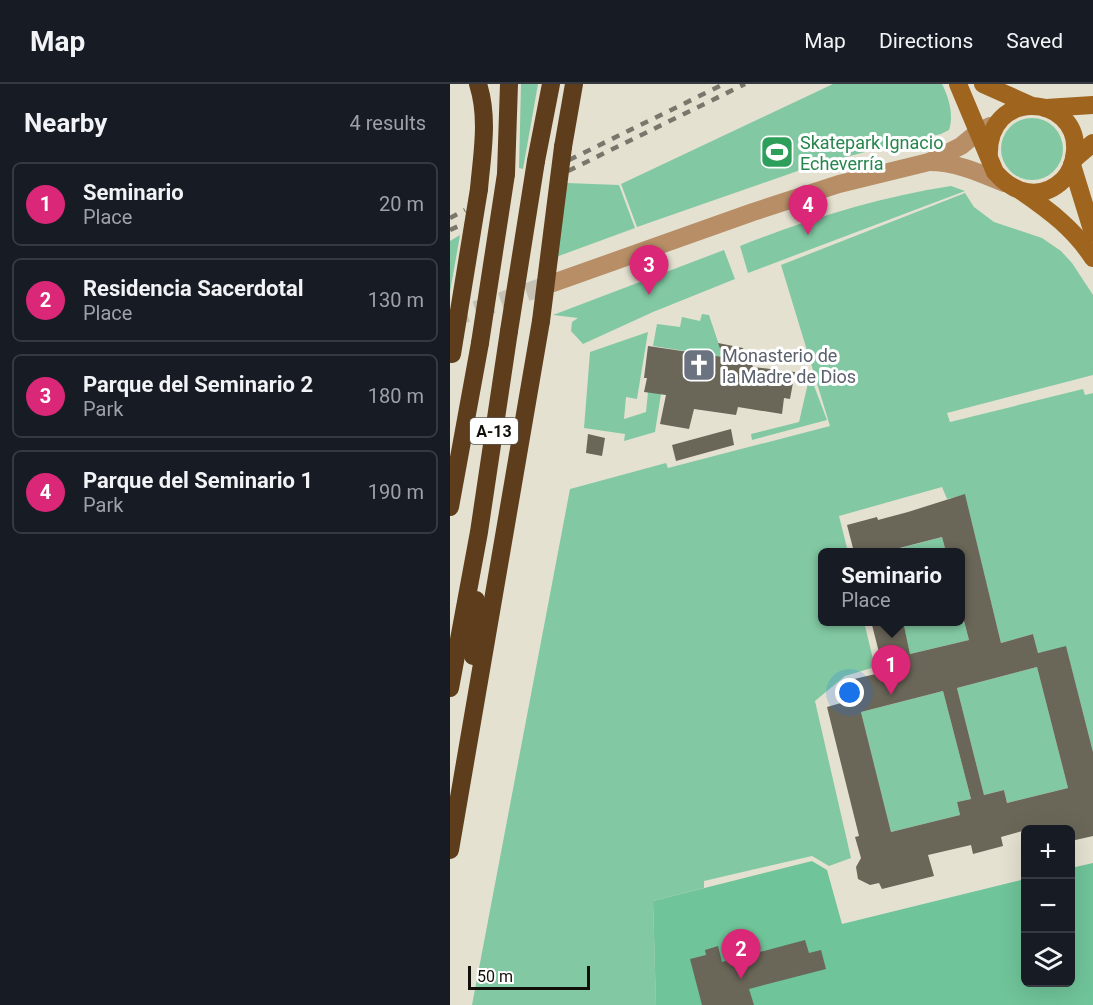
<!DOCTYPE html>
<meta charset="utf-8">
<style>
body{margin:0;font-family:Roboto,sans-serif;background:#20242c;color:#f1f3f6}
.controls{position:absolute;right:18px;bottom:18px;display:grid;overflow:hidden;border-radius:9px;box-shadow:0 6px 24px #0002}
.controls button{width:54px;height:54px;display:grid;place-items:center;padding:0;border:0;border-bottom:2px solid #363941;background:#171b24;color:#f1f3f6;font:30px sans-serif}
.scale{position:absolute;left:18px;bottom:15px;width:122px;box-sizing:border-box;padding-left:6px;border:3px solid #110f0a;border-top:0;font-size:16px;line-height:21px;white-space:nowrap;color:#110f0a;-webkit-text-stroke:4px #fff;paint-order:stroke}
.you{position:absolute;left:400px;top:609px;width:21px;height:21px;margin:-15px;border:4px solid #fff;border-radius:50%;background:#1a73e8;box-shadow:0 0 0 9px #1a73e833}
.badge{display:grid;place-items:center;width:39px;height:39px;border-radius:50%;background:#db2777;color:#fff;font-size:20px;font-weight:700}
.pin{position:absolute;translate:-50% -50px;filter:drop-shadow(0 2px 3px #0008)}
.pin::after{content:'';position:absolute;top:32px;width:21px;height:18px;background:inherit;clip-path:polygon(0 0,100% 0,50% 100%)}
.popup{position:absolute;left:368px;top:464px;width:147px;height:78px;box-sizing:border-box;display:grid;place-content:center;border-radius:9px;background:#171b24;filter:drop-shadow(0 2px 4px #0005);font-size:20px;white-space:nowrap;color:#9ea1a6}
.popup b{font-size:22px;color:#f1f3f6}
.popup::after{content:'';position:absolute;left:50%;top:100%;margin-left:-12px;border:12px solid transparent;border-top-color:#171b24}
.list{margin:0;padding:0;list-style:none}
h2{display:flex;justify-content:space-between;align-items:center;height:78px;margin:0;padding:0 24px;font-size:26px}
h2 small{font-size:20px;font-weight:400;color:#9ea1a6}
.list li{display:grid;grid-template-columns:39px 1fr auto;gap:18px;align-items:center;box-sizing:border-box;height:84px;margin:0 12px 12px;padding:0 12px;border:2px solid #363941;border-radius:9px}
.list b{display:block;font-size:22px;white-space:nowrap}
.list p{margin:0;font-size:20px;white-space:nowrap;color:#9ea1a6}
.list em{font-size:20px;font-style:normal;color:#9ea1a6}
.icon{flex:none;width:33px;height:33px;fill:none;stroke:currentColor;stroke-width:2;stroke-linecap:round;stroke-linejoin:round}
.map{position:relative;flex:none;width:643px;height:921px;overflow:hidden}
header{display:flex;align-items:center;gap:36px;box-sizing:border-box;height:84px;padding:0 30px;background:#171b24;border-bottom:2px solid #363941}
header strong{font-size:28px}
nav{display:flex;gap:33px;margin-inline-start:auto;font-size:21px}
main{display:flex}
aside{flex:1;background:#171b24}
.map>svg:first-child{display:block}
.green{fill:#82c9a3}
.forest{fill:#70c499}
.building{fill:#6a6658;fill-rule:evenodd}
.lines{fill:none;stroke-linecap:round;stroke-linejoin:round}
.street-tunnel{stroke:#c5c2b3;stroke-width:18;stroke-dasharray:18 9;stroke-linecap:butt}
.street{stroke:#b78e66;stroke-width:18}
.secondary{stroke:#9f641e;stroke-width:18}
.highway{stroke:#5d3d1b;stroke-width:18}
.rail{stroke:#79766b;stroke-width:4.5;stroke-dasharray:8 8;stroke-linecap:butt}
.highway-bridge{stroke:#5d3d1b;stroke-width:18}
.labels{text-anchor:middle;dominant-baseline:central;stroke-width:6;stroke-linejoin:round;paint-order:stroke}
.shield{fill:#fff;stroke:#585754;stroke-width:1.5}
.shield-label{font-size:16px;font-weight:bold;fill:#110f0a}
.leisure-label{font-size:18px;fill:#27864d;stroke:#fff;text-anchor:start}
.worship-label{font-size:18px;fill:#5b616d;stroke:#fff;text-anchor:start}
</style>
<header>
<strong>Map</strong>
<nav><a>Map</a><a>Directions</a><a>Saved</a></nav>
</header>
<main>
<aside>
<h2>Nearby<small>4 results</small></h2>
<ul class="list">
<li><span class="badge">1</span><div><b>Seminario</b><p>Place</p></div><em>20 m</em></li>
<li><span class="badge">2</span><div><b>Residencia Sacerdotal</b><p>Place</p></div><em>130 m</em></li>
<li><span class="badge">3</span><div><b>Parque del Seminario 2</b><p>Park</p></div><em>180 m</em></li>
<li><span class="badge">4</span><div><b>Parque del Seminario 1</b><p>Park</p></div><em>190 m</em></li>
</ul>
</aside>
<div class="map">
<svg width="643" height="921" viewBox="0 0 643 921">
<rect width="100%" height="100%" fill="#e5e1d1"/>
<g class="green">
<polygon points="71,0 88,0 73,85 69,84"/>
<path d="M383,0h109c7,14 12,31 7,46l-8,4 -50,11 -82,22 -172,60 -16,-43z"/>
<circle cx="582" cy="65" r="31"/>
<polygon points="117,99 169,101 185,144 106,173"/>
<path d="M501,102l14,5 -217,82 -8,-27c68,-27 139,-49 211,-60z"/>
<polygon points="515,109 524,123 544,138 592,154 611,167 622,179 643,211 643,291 497,329 500,338 633,305 635,311 643,309 643,668 616,563 588,569 583,550 551,559 515,411 497,415 492,403 389,432 398,468 372,468 372,538 414,538 425,583 395,592 365,617 401,774 379,782 362,772 254,797 254,804 203,817 206,921 22,921 120,405 216,379 218,384 380,342 331,181"/>
<polygon points="10,151 0,208 0,157"/>
<polygon points="274,166 285,195 203,228 133,260 121,247 122,238 128,234 103,231"/>
<polygon points="252,230 259,231 273,273 203,262 207,240 230,243 232,233 250,237"/>
<polygon points="198,248 187,315 176,313 174,335 196,328 198,308 211,310 205,348 174,357 175,350 134,344 140,268"/>
<polygon points="358,299 363,299 377,336 302,356 301,350 349,338"/>
<polygon points="492,453 496,468 436,468"/>
<polygon points="510,522 519,556 460,570 453,538 510,538"/>
<polygon points="587,583 618,704 557,719 554,706 534,711 507,604"/>
<polygon points="493,607 521,715 507,718 510,731 441,748 411,628"/>
</g>
<polygon class="forest" points="362,777 377,786 392,840 575,795 576,898 620,898 621,784 643,779 643,921 206,921 203,817"/>
<g class="building">
<polygon points="268,259 293,264 298,278 301,278 303,283 345,288 340,315 334,314 332,330 288,323 286,331 244,325 239,345 210,340 216,311 194,308 197,294 194,294 198,262 273,273"/>
<polygon points="281,345 284,361 226,377 222,361"/>
<polygon points="138,350 155,354 152,372 136,369"/>
<path d="M515,410l36,149 32,-9 5,19 28,-7 27,106v84l-22,5v-11h-26l-1,-4 -18,4 -25,7 2,9 -30,8 -2,-9 -43,10 6,21 -52,13 -3,-6 -9,2 -12,-6 -2,-12 5,-9 -6,-21 4,-1 -32,-129 28,-8 -5,-19 34,-8 -13,-51h32l7,33 59,-14 -9,-34v-54h-14l-4,-15 -58,15h-30l-7,-27 30,-8 1,3 30,-8zM587,583l31,121 -61,15 -3,-13 -20,5 -27,-107zM493,607l28,108 -14,3 3,13 -69,17 -30,-120z"/>
<polygon points="355,856 359,869 371,866 376,885 299,905 304,921 252,921 240,875 256,871 255,866 268,862 272,878"/>
</g>
<g class="lines">
<polyline class="street-tunnel" points="0,235 103,199"/>
<g class="street">
<path d="M479,78c27,0 51,11 75,21"/>
<polyline points="103,199 303,128 389,100 479,78 511,62 528,48 540,42"/>
</g>
<g class="secondary">
<path d="M508,0l37,88c18,21 45,30 68,8 8,-8 11,-18 12,-29 4,-57 -90,-65 -86,7"/>
<polyline points="533,0 582,22"/>
<polyline points="596,24 643,21"/>
<polyline points="624,75 643,59"/>
<polyline points="622,81 643,149"/>
<path d="M571,107c29,20 53,38 72,67"/>
</g>
<g class="highway">
<path d="M28,0c11,34 4,70 1,105"/>
<polyline points="113,63 124,0"/>
<polyline points="86,77 101,0"/>
<polyline points="56,90 59,0"/>
<polyline points="0,423 30,259"/>
<polyline points="23,572 26,516"/>
<polyline points="0,604 29,448 59,247"/>
<polyline points="0,766 91,237"/>
</g>
<g class="rail">
<polyline points="119,76 274,0"/>
<polyline points="118,87 295,0"/>
<polyline points="0,134 15,126"/>
<polyline points="0,146 13,140"/>
</g>
<g class="highway-bridge">
<polyline points="91,237 113,63"/>
<polyline points="59,247 86,77"/>
<polyline points="30,259 56,90"/>
<polyline points="2,270 29,105"/>
</g>
</g>
<defs>
<g id="stadium-square" transform="scale(1.725)"><rect x="-9" y="-9" width="18" height="18" rx="4" fill="#2e9e5b" stroke="#fff"/><path d="M0-5a6.5 5 0 1 0 0 10a6.5 5 0 1 0 0-10ZM-3.5-1.8h7v3.6h-7Z" fill="#fff"/></g>
<g id="church-square" transform="scale(1.725)"><rect x="-9" y="-9" width="18" height="18" rx="4" fill="#6b7280" stroke="#fff"/><path d="M-1.2-6h2.4v3.5h3.3v2.4h-3.3V6h-2.4V-.1h-3.3v-2.4h3.3Z" fill="#fff"/></g>
</defs>
<g fill-rule="evenodd">
<use href="#stadium-square" x="327" y="68"/>
<use href="#church-square" x="249" y="281"/>
</g>
<g class="labels">
<rect class="shield" x="20" y="334" width="48" height="26" rx="4.5"/>
<g class="shield-label">
<text x="44" y="347">A-13</text>
</g>
<g class="leisure-label">
<text x="350" y="58">Skatepark Ignacio<tspan x="350" dy="21">Echeverría</tspan></text>
</g>
<g class="worship-label">
<text x="272" y="271">Monasterio de<tspan x="272" dy="21">la Madre de Dios</tspan></text>
</g>
</g>
</svg>
<div class="controls">
<button>+</button>
<button>−</button>
<button><svg class="icon" aria-label="layers" viewBox="0 0 24 24"><path d="M12 4l9 5-9 5-9-5zM3 14l9 5 9-5"/></svg></button>
</div>
<div class="scale">50 m</div>
<div class="you"></div>
<div class="pin badge" style="left:441px;top:611px">1</div>
<div class="popup"><b>Seminario</b>Place</div>
<div class="pin badge" style="left:291px;top:895px">2</div>
<div class="pin badge" style="left:199px;top:211px">3</div>
<div class="pin badge" style="left:358px;top:151px">4</div>
</div>
</main>
